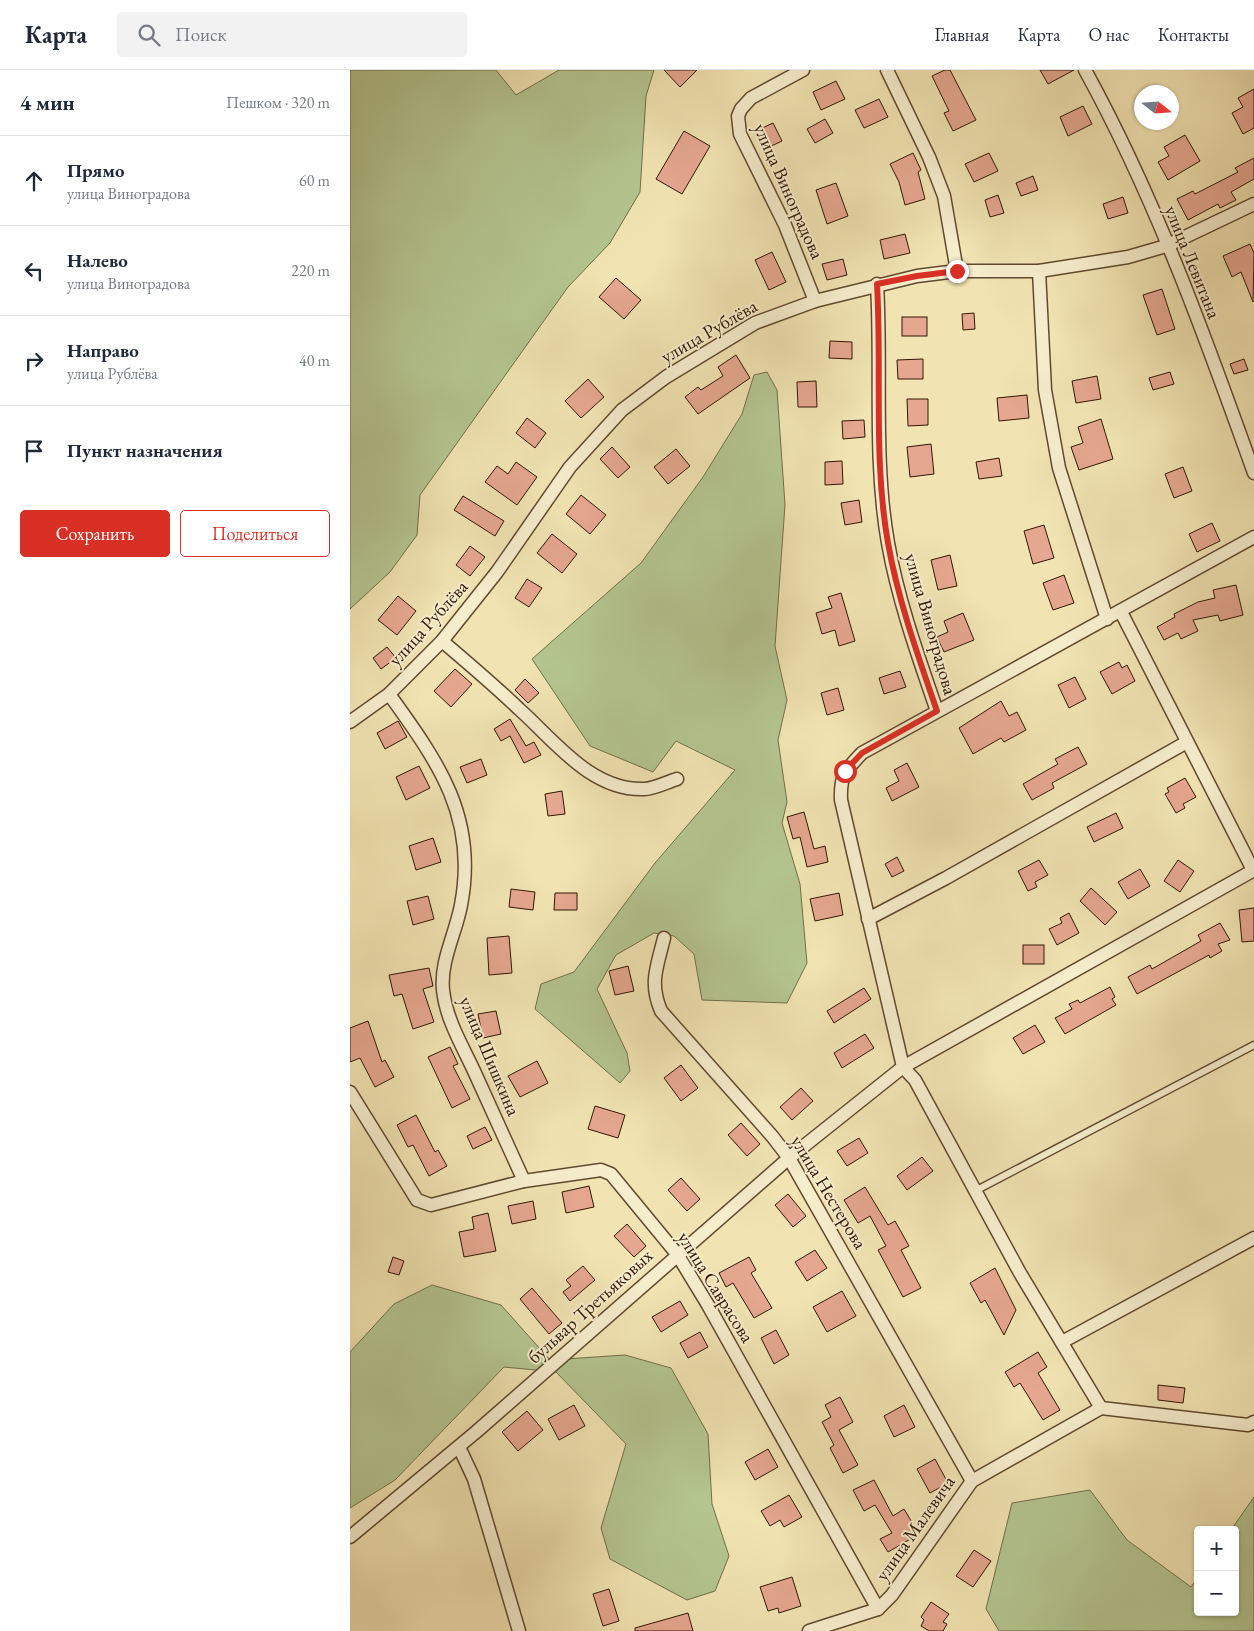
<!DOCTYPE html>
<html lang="ru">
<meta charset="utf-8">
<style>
body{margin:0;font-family:"EB Garamond",serif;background:#f2f2f3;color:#1f2937}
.controls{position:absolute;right:15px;bottom:15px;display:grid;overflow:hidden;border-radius:5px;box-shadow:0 1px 4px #0004}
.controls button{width:45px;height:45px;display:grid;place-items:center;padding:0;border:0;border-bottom:1px solid #e0e1e3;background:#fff;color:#1f2937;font:25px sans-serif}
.compass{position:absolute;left:784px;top:15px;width:45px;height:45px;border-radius:50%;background:#fff;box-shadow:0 1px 4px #0004;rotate:107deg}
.stop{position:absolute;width:15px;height:15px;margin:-11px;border:4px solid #d93025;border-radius:50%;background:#fff}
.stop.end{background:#d93025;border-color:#fff;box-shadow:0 1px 5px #0008}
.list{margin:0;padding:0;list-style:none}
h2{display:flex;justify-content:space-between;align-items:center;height:65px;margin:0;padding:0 20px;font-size:21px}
h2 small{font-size:16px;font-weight:400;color:#747a83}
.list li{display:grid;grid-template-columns:32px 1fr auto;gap:15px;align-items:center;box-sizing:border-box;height:90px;padding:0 20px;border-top:1px solid #e0e1e3}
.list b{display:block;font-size:19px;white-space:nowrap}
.list p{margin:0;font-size:16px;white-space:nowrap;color:#747a83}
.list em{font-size:16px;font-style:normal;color:#747a83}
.actions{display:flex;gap:10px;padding:15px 20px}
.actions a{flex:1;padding:11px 0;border:1px solid #d93025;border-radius:5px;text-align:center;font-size:18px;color:#d93025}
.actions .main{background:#d93025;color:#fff}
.icon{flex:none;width:28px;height:28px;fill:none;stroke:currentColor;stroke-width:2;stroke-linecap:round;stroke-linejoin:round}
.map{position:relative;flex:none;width:904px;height:1561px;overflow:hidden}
header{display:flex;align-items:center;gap:30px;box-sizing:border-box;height:70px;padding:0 25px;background:#fff;border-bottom:1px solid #e0e1e3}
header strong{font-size:24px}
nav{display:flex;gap:28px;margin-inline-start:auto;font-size:18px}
.search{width:350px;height:45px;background:#f2f2f3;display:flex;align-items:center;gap:12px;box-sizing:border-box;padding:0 18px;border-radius:5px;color:#747a83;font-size:19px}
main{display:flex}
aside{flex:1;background:#fff}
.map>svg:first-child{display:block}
.green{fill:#b4c590;stroke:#726e4a}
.building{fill:#e5a78f;stroke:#311603}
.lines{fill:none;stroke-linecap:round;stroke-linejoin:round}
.lane-casing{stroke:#61492f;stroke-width:9}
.street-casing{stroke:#61492f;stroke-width:15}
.lane{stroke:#f6edcd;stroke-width:6}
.street{stroke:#f6edcd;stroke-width:12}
.route{stroke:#d93025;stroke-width:6}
.labels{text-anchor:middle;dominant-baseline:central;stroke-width:4;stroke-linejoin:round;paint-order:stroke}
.street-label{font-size:19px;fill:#311603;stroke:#f6edcd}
</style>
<header>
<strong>Карта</strong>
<div class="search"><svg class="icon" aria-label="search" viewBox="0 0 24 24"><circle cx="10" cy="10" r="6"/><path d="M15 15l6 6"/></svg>Поиск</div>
<nav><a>Главная</a><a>Карта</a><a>О нас</a><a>Контакты</a></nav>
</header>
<main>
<aside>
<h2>4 мин<small>Пешком · 320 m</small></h2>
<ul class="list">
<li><svg class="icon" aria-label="ahead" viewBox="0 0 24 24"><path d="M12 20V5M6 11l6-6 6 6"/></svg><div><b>Прямо</b><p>улица Виноградова</p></div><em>60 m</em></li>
<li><svg class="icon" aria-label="left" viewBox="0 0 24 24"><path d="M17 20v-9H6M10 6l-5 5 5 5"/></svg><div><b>Налево</b><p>улица Виноградова</p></div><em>220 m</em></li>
<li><svg class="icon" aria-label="right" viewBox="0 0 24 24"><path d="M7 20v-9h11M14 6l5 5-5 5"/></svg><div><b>Направо</b><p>улица Рублёва</p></div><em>40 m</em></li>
<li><svg class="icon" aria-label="arrive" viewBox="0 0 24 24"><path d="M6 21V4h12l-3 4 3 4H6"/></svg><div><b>Пункт назначения</b></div></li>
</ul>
<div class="actions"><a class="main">Сохранить</a><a>Поделиться</a></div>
</aside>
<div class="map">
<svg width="904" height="1561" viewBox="0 0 904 1561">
<rect width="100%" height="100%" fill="#f1e3b2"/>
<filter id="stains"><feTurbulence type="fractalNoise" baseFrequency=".004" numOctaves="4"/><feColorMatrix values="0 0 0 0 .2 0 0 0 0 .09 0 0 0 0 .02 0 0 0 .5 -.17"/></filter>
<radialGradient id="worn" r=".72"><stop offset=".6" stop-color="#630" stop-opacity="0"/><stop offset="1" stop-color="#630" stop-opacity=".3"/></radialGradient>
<g class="green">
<polygon points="0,0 146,0 166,25 209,0 304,0 296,26 290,122 260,173 218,217 70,425 67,465 40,502 0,539"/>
<polygon points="417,302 427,320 435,435 425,576 437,630 428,670 437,732 432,753 450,814 457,893 437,933 352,930 344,884 324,866 304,863 266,885 247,919 277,983 280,1001 270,1013 185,939 191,914 224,902 305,793 385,700 326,671 303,702 240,676 182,589 291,493 353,407 392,344 404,305"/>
<polygon points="82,1215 151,1235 200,1290 275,1285 321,1298 358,1364 362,1434 379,1486 365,1521 337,1530 260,1489 251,1458 276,1374 206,1302 154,1297 45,1410 0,1438 0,1282 44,1234"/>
<polygon points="740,1420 777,1470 841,1517 848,1508 848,1542 885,1542 885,1460 881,1460 904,1427 904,1561 649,1561 636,1539 662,1433"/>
</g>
<g class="building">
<polygon points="314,0 347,0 330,17"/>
<polygon points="595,0 600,0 626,50 603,61 594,43 599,41 582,6"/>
<polygon points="690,0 724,0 698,14"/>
<polygon points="486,11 495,29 471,40 463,22"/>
<polygon points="904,19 904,58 893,64 882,43 893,37 888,28"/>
<polygon points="529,29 538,47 514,58 505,40"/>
<polygon points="733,36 742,54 718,66 710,47"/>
<polygon points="475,49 483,63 465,73 457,59"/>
<polygon points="423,53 432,71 415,79 406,61"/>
<polygon points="334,61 360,76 332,124 306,109"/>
<polygon points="835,65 850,91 818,110 808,92 819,86 814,77"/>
<polygon points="563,83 571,100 568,102 575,129 555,135 549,112 540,94"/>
<polygon points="639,83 648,101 624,112 615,94"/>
<polygon points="904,88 904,109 881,122 886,130 870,138 868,134 838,150 827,129 843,121 845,124 888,102 885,98"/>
<polygon points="683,106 688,120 671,126 666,113"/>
<polygon points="486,113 498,146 477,154 466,120"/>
<polygon points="648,125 654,143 640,147 635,130"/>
<polygon points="773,127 778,143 758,149 753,134"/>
<polygon points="555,164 560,183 534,189 530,170"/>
<polygon points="900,174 904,183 903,232 891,202 882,207 873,186"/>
<polygon points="422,182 436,212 419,220 405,190"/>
<polygon points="493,189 497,205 477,210 472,194"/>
<polygon points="266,208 291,230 274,249 249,227"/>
<polygon points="812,219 825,259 807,265 793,225"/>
<polygon points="624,243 625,259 613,260 612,244"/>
<rect x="552" y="247" width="25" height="19"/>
<polygon points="480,271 502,272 502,289 479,288"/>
<polygon points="386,285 400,308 348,344 335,327 348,317 351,320 373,306 368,297"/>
<polygon points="573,289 573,309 548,309 547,290"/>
<polygon points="894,289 898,300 884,304 880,294"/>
<polygon points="820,302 824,314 803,320 799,308"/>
<polygon points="747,306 751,329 726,333 722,311"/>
<polygon points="238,309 254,327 231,348 215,331"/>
<polygon points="466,311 467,337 448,337 447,312"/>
<polygon points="677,325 679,348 649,351 647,328"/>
<polygon points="557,329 578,329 578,355 558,356"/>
<polygon points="177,348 196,363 185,378 166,363"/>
<polygon points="751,349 763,389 729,400 721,377 733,373 728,357"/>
<polygon points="514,350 515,367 493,369 492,351"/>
<polygon points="581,374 584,404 560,407 557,377"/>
<polygon points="262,377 280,397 268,408 250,389"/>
<polygon points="326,379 340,396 318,414 304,397"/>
<polygon points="649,388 652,406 629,409 626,392"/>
<polygon points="492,391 493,414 475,415 475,392"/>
<polygon points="166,392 187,407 167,435 135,412 147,396 158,404"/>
<polygon points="833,397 842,421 824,428 815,404"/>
<polygon points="231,425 256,445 240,464 216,444"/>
<polygon points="113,426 154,451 145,466 104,440"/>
<polygon points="509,430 512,452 495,455 491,433"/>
<polygon points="862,453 870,471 847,482 839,464"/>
<polygon points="694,455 704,488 683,494 674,461"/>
<polygon points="202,464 227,484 212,503 187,483"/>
<polygon points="120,476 135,487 120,506 106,495"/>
<polygon points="600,485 607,516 588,520 581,490"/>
<polygon points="714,505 724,533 703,540 693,513"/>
<polygon points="177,509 192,518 179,537 165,528"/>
<polygon points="886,515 893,545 870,551 868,545 843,550 848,561 831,569 828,563 814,570 807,557 825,547 824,544 848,532 865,528 863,520"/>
<polygon points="491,523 505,571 489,576 485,560 472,564 466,543 482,538 478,527"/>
<polygon points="48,526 66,541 47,565 28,550"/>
<polygon points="613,543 624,570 594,582 587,567 598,562 594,551"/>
<polygon points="37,577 46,588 31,599 23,588"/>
<polygon points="769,592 772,598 777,595 785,611 762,624 750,602"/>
<polygon points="105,599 122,614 101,637 84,621"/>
<polygon points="550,601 556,617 534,624 529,608"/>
<polygon points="725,607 736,629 719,638 708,615"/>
<polygon points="175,609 189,623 178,633 165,620"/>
<polygon points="488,618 494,640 477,645 471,623"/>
<polygon points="651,631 659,646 667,642 676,660 654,672 651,668 623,684 609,658"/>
<polygon points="160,649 176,676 184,672 191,685 174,693 160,666 151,671 144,659"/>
<polygon points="48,651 57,667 35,679 27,663"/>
<polygon points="728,677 737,694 702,713 704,718 682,730 673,714 708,694 705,689"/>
<polygon points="131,689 137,705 117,713 110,697"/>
<polygon points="557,693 569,717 542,731 536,718 549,711 544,700"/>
<polygon points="69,696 80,718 56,730 46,707"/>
<polygon points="835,708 846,727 833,734 835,738 826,743 815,724 819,722 817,718"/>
<polygon points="212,721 215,744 198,746 195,724"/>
<polygon points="454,742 464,779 475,776 478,792 457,797 450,767 443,769 437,747"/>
<polygon points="766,743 773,758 744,772 737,757"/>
<polygon points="83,768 91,792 66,800 59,776"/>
<polygon points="547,787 554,801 542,807 535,794"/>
<polygon points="689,790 698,805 685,812 687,817 678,821 668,801"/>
<polygon points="828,790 844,801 830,822 814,811"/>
<polygon points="790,799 800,816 778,829 768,812"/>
<polygon points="741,818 767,842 755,855 730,831"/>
<polygon points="161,819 185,822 183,840 159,837"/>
<polygon points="205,823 227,823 227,840 204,840"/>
<polygon points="489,823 493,845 465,851 460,829"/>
<polygon points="78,826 84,849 63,855 57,831"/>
<polygon points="904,838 904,871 892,872 889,840"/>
<polygon points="719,843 729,863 707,875 699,859 712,853 710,848"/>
<polygon points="870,853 880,870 868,874 872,881 860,888 859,885 787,924 778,907 800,895 802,899 851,871 848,865"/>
<polygon points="159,866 162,903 139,905 137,868"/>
<rect x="673" y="875" width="21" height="19"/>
<polygon points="278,896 284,921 265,925 259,901"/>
<polygon points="79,898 83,916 73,919 84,952 63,959 52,924 44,926 39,905"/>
<polygon points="760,917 765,927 762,929 766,935 715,964 705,948 722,939 719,934 728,930 730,933"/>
<polygon points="514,918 521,929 484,953 477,941"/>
<polygon points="146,941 151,964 133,968 128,944"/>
<polygon points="18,951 32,992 35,990 44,1007 25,1017 10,988 0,992 0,958"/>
<polygon points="685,955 695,972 673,984 663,968"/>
<polygon points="515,964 524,978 492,998 484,983"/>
<polygon points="100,977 108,994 103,996 120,1029 102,1038 78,987"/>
<polygon points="187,991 198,1013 170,1027 158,1006"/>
<polygon points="331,995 348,1018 331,1031 314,1008"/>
<polygon points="451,1018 463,1031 442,1050 430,1037"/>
<polygon points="245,1036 275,1045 268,1068 238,1059"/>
<polygon points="66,1045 85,1082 88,1080 97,1096 79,1106 63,1075 58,1077 47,1055"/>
<polygon points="391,1053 410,1074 397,1086 378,1065"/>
<polygon points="135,1057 142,1070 123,1079 117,1066"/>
<polygon points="509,1068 518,1083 497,1096 487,1081"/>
<polygon points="572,1087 583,1101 557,1120 547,1106"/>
<polygon points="331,1108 350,1129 337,1141 318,1120"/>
<polygon points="239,1116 244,1137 216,1143 212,1122"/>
<polygon points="515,1117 538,1155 545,1151 559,1176 551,1180 571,1218 553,1227 528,1180 536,1176 520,1146 508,1153 494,1130"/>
<polygon points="438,1124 456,1146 443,1157 425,1135"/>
<polygon points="183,1131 186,1149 162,1154 158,1136"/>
<polygon points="138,1143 146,1181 114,1187 109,1162 124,1159 122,1147"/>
<polygon points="277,1154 296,1176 284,1187 264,1166"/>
<polygon points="465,1180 477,1198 457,1211 445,1192"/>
<polygon points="43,1187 54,1191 49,1205 38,1202"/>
<polygon points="399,1187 406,1200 401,1203 422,1238 404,1248 383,1213 376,1217 369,1203"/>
<polygon points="233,1196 245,1210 220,1231 213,1222 221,1216 216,1210"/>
<polygon points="645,1198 666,1240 654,1265 635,1230 631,1233 620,1213"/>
<polygon points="182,1218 212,1253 199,1264 170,1229"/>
<polygon points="492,1221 506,1246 477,1262 463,1237"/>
<polygon points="330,1231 338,1245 311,1262 302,1247"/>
<polygon points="426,1260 439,1285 424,1294 411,1268"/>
<polygon points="350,1262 358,1277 338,1288 330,1273"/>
<polygon points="688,1282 697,1297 688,1303 710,1340 693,1350 670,1313 664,1317 655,1302"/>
<polygon points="808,1315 835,1318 833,1333 808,1330"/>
<polygon points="490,1327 503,1352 489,1360 508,1395 493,1403 480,1378 484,1375 472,1352 481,1347 475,1335"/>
<polygon points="224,1335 235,1356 209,1370 198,1349"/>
<polygon points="554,1335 565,1357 544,1367 534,1346"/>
<polygon points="177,1341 193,1360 168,1381 152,1362"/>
<polygon points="418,1379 428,1397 405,1410 395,1392"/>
<polygon points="585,1389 598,1413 580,1423 567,1399"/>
<polygon points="524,1410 543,1446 554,1439 569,1464 538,1482 530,1469 542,1463 525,1435 514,1441 503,1420"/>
<polygon points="439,1425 452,1447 434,1457 430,1450 420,1456 411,1441"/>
<polygon points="624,1480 641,1491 623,1517 606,1506"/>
<polygon points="442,1507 451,1536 429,1543 428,1538 418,1541 410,1517"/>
<polygon points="259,1519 269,1551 253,1556 243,1524"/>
<polygon points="581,1532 599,1544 593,1552 597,1554 593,1561 579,1561 571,1556 574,1550 571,1547"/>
<polygon points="338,1543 343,1561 285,1561 285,1558"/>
</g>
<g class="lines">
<g class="lane-casing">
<polyline id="lane" points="625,1121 904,975"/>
</g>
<g class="street-casing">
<g id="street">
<polyline points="453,0 401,28 391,39 388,46 390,64 435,155 465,231"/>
<polyline points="537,0 579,87 594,126 607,201"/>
<path d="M735,0c70,127 120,266 169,403"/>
<polyline points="689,201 695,320 709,398 757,549"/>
<path d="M527,214c5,86 -4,174 11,259 10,57 30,113 49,168"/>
<polyline points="771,542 903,800"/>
<path d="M92,571c26,22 52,44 77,68 35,31 72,82 125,80 10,0 23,-7 33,-10"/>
<path d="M39,624c49,68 89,123 72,211 -5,28 -21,56 -18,85 3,29 19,55 31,81 17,37 33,73 50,110"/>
<polyline points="0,652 39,624 92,571 147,502 220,397 272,340 316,307 405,253 465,231 567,206 607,201 689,201 778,187 816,176 904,134"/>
<polyline points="518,849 596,808 837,672"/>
<path d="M314,868c-7,29 -15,45 -3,73l111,125 17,22 183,323"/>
<polyline points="0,1022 67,1130 81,1135 174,1111 251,1100 261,1104 327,1184 358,1235 528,1539"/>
<polyline points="712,1272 904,1168"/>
<path d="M751,1338l-81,-135 -105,-193 -12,-13 -62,-267c-1,-25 4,-29 21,-47l392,-216"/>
<polyline points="751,1338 898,1355 904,1352"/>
<polyline points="109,1377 124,1409 169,1561"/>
<polyline points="0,1467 126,1362 439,1088 553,997 904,800"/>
<polyline points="459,1561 528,1539 542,1525 622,1411 751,1338"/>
</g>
</g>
<use href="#lane" class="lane"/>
<use href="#street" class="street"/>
</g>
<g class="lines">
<path class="route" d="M495,701l17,-18 75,-42c-19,-55 -39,-111 -49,-168 -15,-85 -6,-173 -11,-259l40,-8 40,-5"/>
</g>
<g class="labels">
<g class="street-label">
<text transform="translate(439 121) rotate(66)">улица Виноградова</text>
<text transform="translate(843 192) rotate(68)">улица Левитана</text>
<text transform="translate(359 261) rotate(-30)">улица Рублёва</text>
<text transform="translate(78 553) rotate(-48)">улица Рублёва</text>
<text transform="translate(581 554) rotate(74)">улица Виноградова</text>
<text transform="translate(140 986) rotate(67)">улица Шишкина</text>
<text transform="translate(479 1122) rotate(59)">улица Нестерова</text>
<text transform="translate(366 1217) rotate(58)">улица Саврасова</text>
<text transform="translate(240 1236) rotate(-42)">бульвар Третьяковых</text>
<text transform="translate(565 1458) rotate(-55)">улица Малевича</text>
</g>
</g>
<rect width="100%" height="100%" filter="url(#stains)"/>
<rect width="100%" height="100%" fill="url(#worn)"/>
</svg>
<div class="controls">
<button>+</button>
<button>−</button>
</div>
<svg class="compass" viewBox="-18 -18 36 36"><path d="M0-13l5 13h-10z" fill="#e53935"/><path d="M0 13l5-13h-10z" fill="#747a83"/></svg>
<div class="stop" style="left:495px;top:701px"></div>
<div class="stop end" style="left:607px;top:201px"></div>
</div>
</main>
